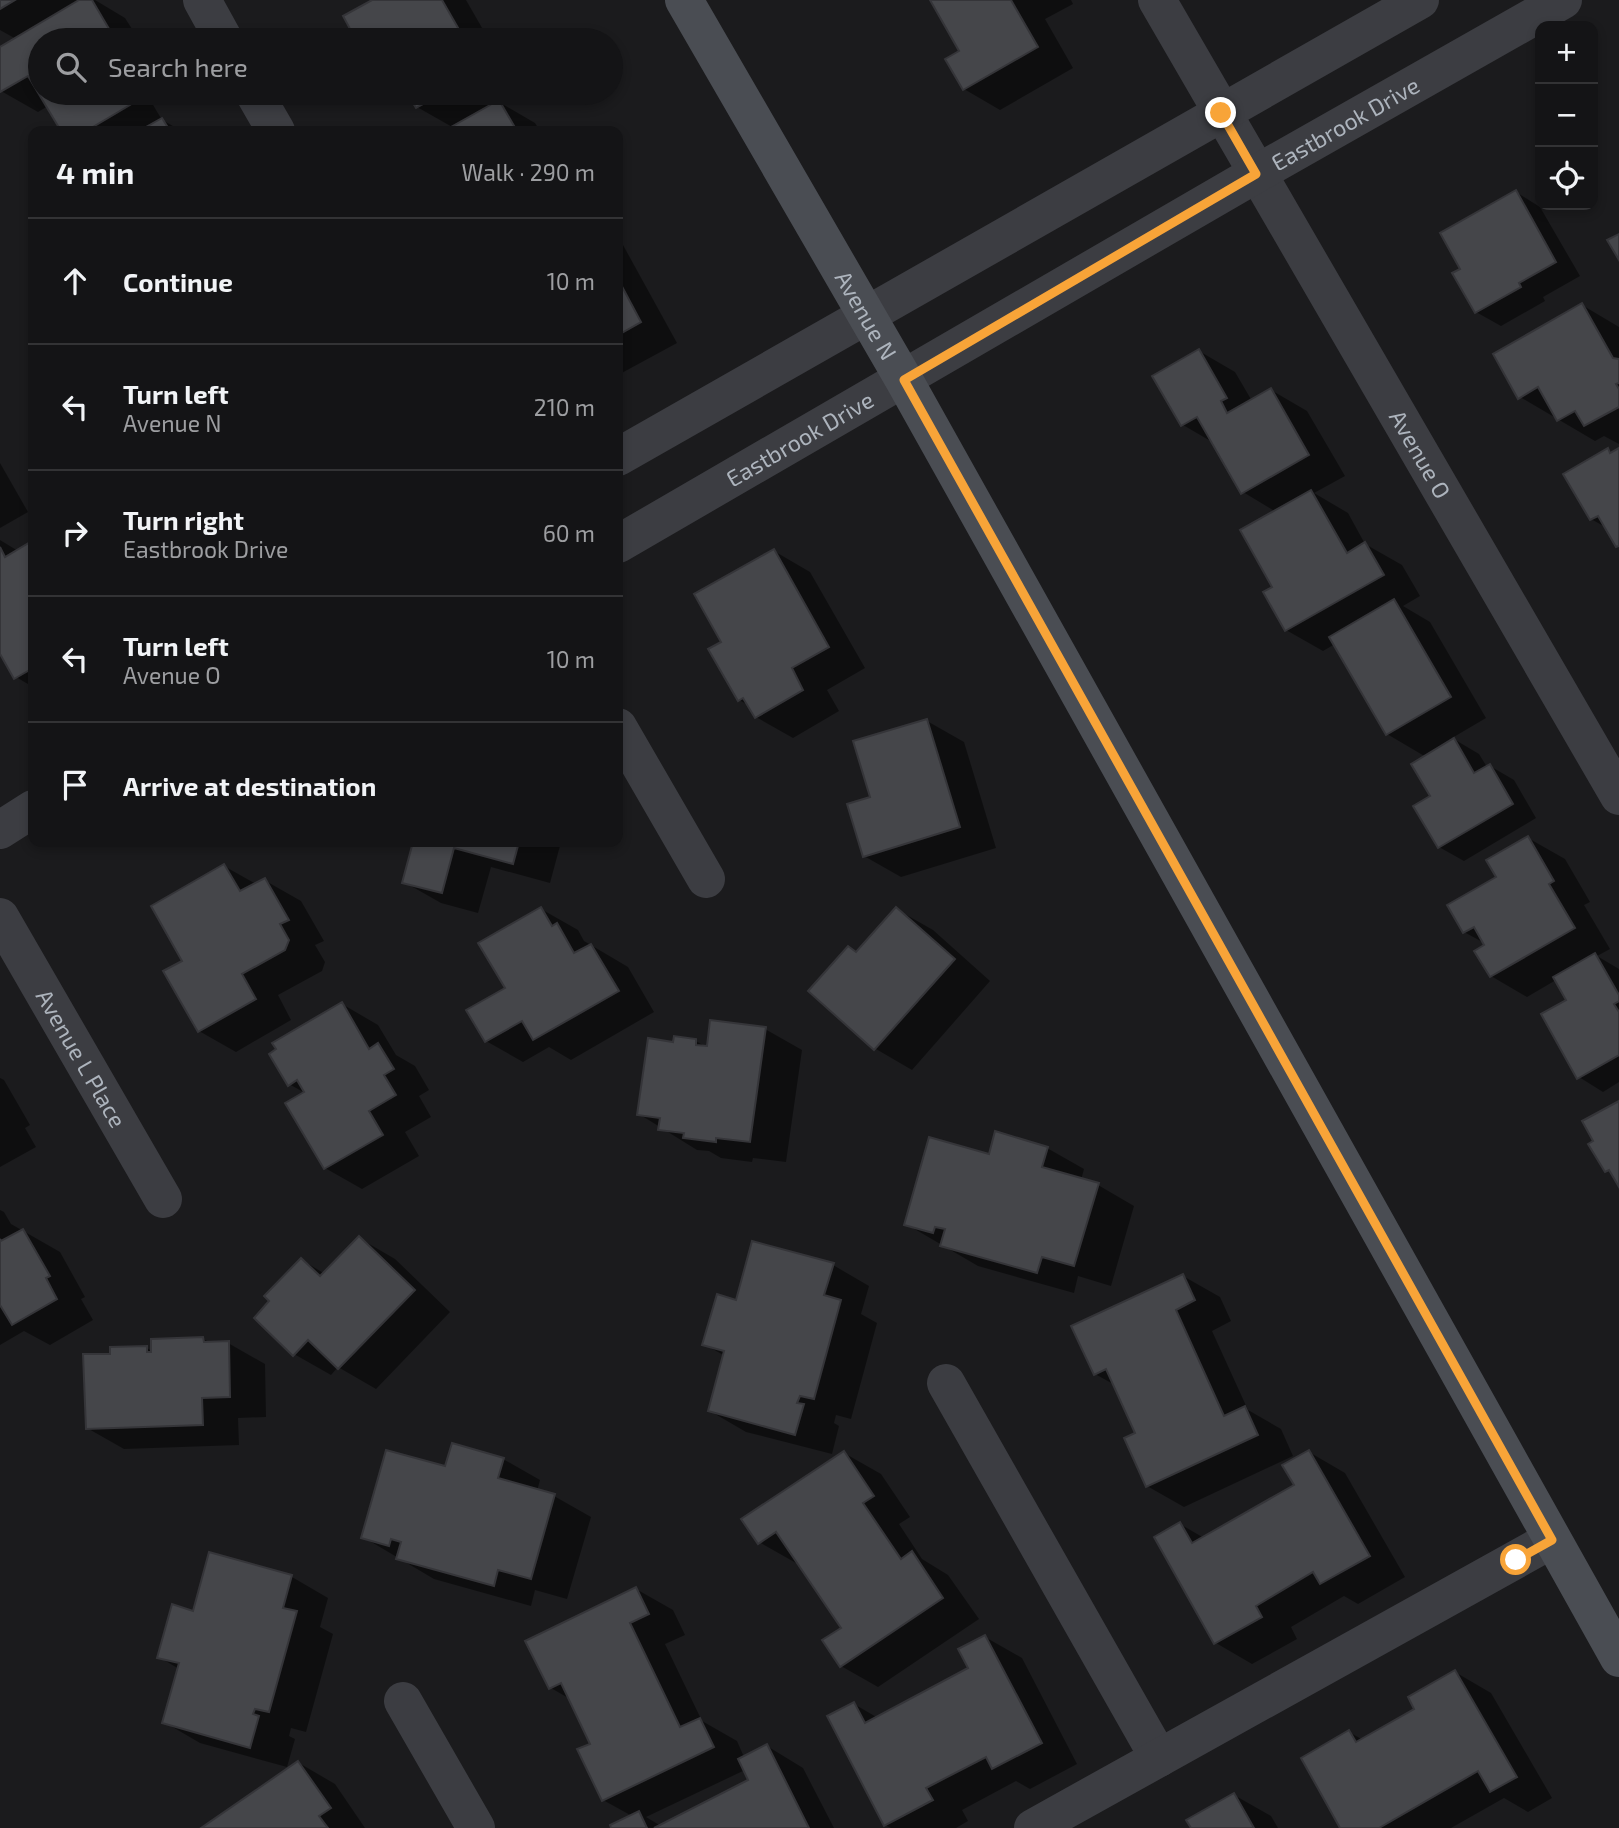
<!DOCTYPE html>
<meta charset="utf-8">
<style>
body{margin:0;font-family:"Exo 2",sans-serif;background:#1d1d1f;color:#f1f3f6}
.controls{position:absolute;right:21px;top:21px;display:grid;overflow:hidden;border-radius:14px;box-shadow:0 4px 10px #0003}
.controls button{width:63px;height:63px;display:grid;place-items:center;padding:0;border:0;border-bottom:2px solid #333335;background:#141416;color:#f1f3f6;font:35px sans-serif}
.stop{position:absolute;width:21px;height:21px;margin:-16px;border:5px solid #f8a438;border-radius:50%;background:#fff}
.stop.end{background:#f8a438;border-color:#fff;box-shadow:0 2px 7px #0008}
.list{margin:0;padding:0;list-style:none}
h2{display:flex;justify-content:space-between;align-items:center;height:91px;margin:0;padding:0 28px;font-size:30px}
h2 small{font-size:23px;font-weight:400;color:#9d9ea1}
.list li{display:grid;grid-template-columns:46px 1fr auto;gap:21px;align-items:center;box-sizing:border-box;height:126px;padding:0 28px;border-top:2px solid #333335}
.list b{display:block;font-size:26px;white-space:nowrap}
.list p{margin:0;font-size:23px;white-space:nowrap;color:#9d9ea1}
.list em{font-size:23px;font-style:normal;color:#9d9ea1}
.icon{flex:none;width:38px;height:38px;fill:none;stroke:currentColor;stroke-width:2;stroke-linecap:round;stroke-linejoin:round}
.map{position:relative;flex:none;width:1619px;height:1828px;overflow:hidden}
.search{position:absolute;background:#141416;box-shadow:0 4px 10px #0003;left:28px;top:28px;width:595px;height:77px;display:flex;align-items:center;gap:18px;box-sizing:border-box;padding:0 24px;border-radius:38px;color:#9d9ea1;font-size:26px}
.panel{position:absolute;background:#141416;box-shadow:0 4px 10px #0003;left:28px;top:126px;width:595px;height:721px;border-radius:14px}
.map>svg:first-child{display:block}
.shadow{fill:#0007;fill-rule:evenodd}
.building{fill:#45464a;stroke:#353539;stroke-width:2}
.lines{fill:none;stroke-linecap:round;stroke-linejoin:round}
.street{stroke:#3c3d42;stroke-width:38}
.secondary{stroke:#4a4d53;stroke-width:38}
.route{stroke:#f8a438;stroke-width:9}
.labels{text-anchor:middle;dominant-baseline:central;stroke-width:5;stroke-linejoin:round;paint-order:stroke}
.street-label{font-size:23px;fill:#adb4bd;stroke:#161618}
</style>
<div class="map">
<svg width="1619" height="1828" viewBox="0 0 1619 1828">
<rect width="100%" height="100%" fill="#1b1b1d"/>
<g class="shadow">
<polygon points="0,0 79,0 80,2 95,0 125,18 139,40 40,40 40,93 146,93 162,120 182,131 63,131 48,106 38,112 1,91 0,49 16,39 0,30"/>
<polygon points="374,0 466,0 489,40 359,40 345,17"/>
<polygon points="932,0 1071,0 1073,4 1045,19 1073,68 1000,110 964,89 961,51"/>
<polygon points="409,93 516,93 499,102 535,123 540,131 448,131 454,128 417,107"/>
<polygon points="1516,192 1540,207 1580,276 1543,297 1545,301 1501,326 1476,312 1462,269"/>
<polygon points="618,242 623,245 677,343 618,375"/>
<polygon points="1582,305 1619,327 1619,444 1604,436 1595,441 1520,397"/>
<polygon points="1199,351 1235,372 1252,401 1271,390 1307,411 1345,476 1314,493 1348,513 1365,544 1402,565 1420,596 1403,606 1430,622 1486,718 1452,738 1479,754 1487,767 1490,766 1514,780 1536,818 1464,861 1439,847 1426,757 1387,734 1335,644 1323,651 1286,630 1275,588 1276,512 1243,492 1214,443 1183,425"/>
<polygon points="1608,450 1613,453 1619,450 1619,547 1607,528 1591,519"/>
<polygon points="0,463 28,512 0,528"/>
<polygon points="0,540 18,551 33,543 33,687 16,677 0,653"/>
<polygon points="774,551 810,572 865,668 827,690 839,711 793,738 756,717 750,706 739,700 723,643"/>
<polygon points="927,721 964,742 996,848 901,877 864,856 872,798"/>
<polygon points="1528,838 1565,859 1590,902 1584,905 1610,949 1597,956 1619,969 1619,1082 1603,1092 1579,1077 1568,1000 1556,980 1527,997 1491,976 1488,945 1464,932 1498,878"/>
<polygon points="415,842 561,842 550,883 491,867 478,913 441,903 404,882"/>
<polygon points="224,866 256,884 264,880 301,901 324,941 315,945 325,962 322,971 278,995 291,1020 236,1052 199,1031 184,961"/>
<polygon points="541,909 578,930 584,941 628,967 654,1012 571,1060 549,1047 523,1062 486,1041"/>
<polygon points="896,909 933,930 990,981 912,1070 876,1049 810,991 857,953"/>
<polygon points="342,1004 378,1025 396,1055 415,1066 429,1090 419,1096 431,1117 405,1132 419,1156 362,1189 325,1168 305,1093 289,1084"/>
<polygon points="765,1029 802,1050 786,1162 753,1158 752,1162 721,1158 709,1151 697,1150 639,1114 674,1044 696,1041 709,1049"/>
<polygon points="0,1078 4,1080 30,1125 25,1128 36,1147 0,1167"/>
<polygon points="1047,1148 1084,1169 1081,1180 1098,1185 1134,1206 1111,1286 1078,1276 1074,1293 978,1266 906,1224 990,1156"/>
<polygon points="0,1210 4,1212 11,1224 60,1252 85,1297 81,1299 93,1320 50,1345 24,1331 0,1345"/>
<polygon points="359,1238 395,1259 450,1312 376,1389 338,1367 331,1375 294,1354 302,1260 325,1274"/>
<polygon points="833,1265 869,1286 861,1314 877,1323 851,1419 836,1415 834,1423 839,1426 832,1454 746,1432 710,1411 725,1356 704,1344 737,1302"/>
<polygon points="1183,1276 1220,1297 1231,1321 1212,1331 1248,1410 1281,1429 1293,1456 1184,1507 1147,1486 1138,1434 1115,1385 1095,1374"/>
<polygon points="203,1339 211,1343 228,1343 265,1364 266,1417 238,1418 239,1445 124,1449 87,1428 111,1356 147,1348 153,1352"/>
<polygon points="1309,1452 1345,1473 1405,1577 1358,1604 1344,1596 1291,1627 1297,1639 1252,1664 1216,1643 1180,1524 1204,1538 1296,1485"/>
<polygon points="844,1453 881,1474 910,1517 899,1524 922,1559 948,1575 979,1619 878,1687 841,1666 843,1629 798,1562 796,1563 759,1542"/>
<polygon points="503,1459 540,1480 537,1491 554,1496 591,1517 567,1599 535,1590 531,1606 434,1579 363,1537 446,1468"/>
<polygon points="292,1577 328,1598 320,1627 333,1634 306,1732 291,1728 289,1736 295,1739 287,1767 200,1743 164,1722 179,1669 159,1657 194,1613"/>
<path d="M636,1589l37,21 12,25 -20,9 37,77 35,20 7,16 23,-11 36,22 31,60h-221l19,-12 -29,-16 -11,-55 -22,-46 -19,-11zM745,1770l5,10 -89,46 -15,-9z"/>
<polygon points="985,1637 1022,1658 1077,1764 1030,1789 1016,1781 962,1810 968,1821 956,1828 891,1828 885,1825 854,1704 878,1718 971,1668"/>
<polygon points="1455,1672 1491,1693 1552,1798 1528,1812 1504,1798 1451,1828 1342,1828 1349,1732 1363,1740 1417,1709"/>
<polygon points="299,1763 335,1784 365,1828 204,1828"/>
<polygon points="1234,1795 1271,1816 1278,1828 1193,1828"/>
</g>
<g class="building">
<polygon points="0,0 15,0 0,9"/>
<polygon points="79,0 92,0 115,39 40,40 40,93 123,93 130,105 86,131 61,131 28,76 0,92 0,47"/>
<polygon points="372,0 442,0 465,40 356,40 343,16"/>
<polygon points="930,0 1011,0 1038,47 963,90 945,59 959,51"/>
<polygon points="407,93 443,93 416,108"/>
<polygon points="499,100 517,131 444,131"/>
<polygon points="162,118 170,131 139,131"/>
<polygon points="1516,190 1556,262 1519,283 1521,287 1475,313 1452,273 1460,269 1440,233"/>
<polygon points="1619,234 1619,260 1607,240"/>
<polygon points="618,279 641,322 618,335"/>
<polygon points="1582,303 1613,358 1619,359 1619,383 1616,384 1619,389 1619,407 1584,426 1575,411 1557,421 1538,387 1518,399 1493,354"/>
<polygon points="1199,349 1227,398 1221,401 1227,413 1271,388 1309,455 1241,494 1197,417 1181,426 1152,376"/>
<polygon points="1608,448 1610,453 1619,448 1619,546 1616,547 1598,516 1590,520 1563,474"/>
<polygon points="1311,490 1347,553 1365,542 1384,575 1285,631 1263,592 1272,587 1240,530"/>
<polygon points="32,541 33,668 14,679 0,654 0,547 5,557"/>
<polygon points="774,549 829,647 792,668 803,690 755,718 743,698 738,701 708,649 721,642 694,594"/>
<polygon points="1394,599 1451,697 1386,735 1329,637"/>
<polygon points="927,719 960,827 863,857 847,804 870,797 853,741"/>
<polygon points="1454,738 1474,773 1490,764 1513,804 1438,848 1413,806 1430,796 1411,764"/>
<polygon points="1528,836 1554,881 1549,884 1575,928 1490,977 1474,951 1484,945 1474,927 1463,933 1447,905 1496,877 1486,860"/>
<polygon points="413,842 519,842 513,864 454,848 442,893 402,883"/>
<polygon points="224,864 240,891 265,878 289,920 280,924 289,940 285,950 242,974 256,999 198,1032 163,971 182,961 151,906"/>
<polygon points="541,907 552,926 557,923 574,953 591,944 619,991 533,1040 522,1021 485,1042 466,1010 505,988 478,943"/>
<polygon points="896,907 955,959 874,1050 808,991 848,946 856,952"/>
<polygon points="1595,953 1619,995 1619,1001 1614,1004 1619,1012 1619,1055 1577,1079 1541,1014 1566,1000 1553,977"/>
<polygon points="342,1002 369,1049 378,1043 394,1069 384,1075 396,1095 369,1111 383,1135 324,1169 285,1103 304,1092 297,1080 288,1086 269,1054 276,1049 272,1043"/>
<polygon points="710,1020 766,1027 750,1142 716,1138 716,1142 683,1138 684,1133 658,1130 660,1118 637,1115 648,1038 673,1042 674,1036 696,1039 696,1045 707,1046"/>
<polygon points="1619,1101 1619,1187 1609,1170 1605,1172 1588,1144 1593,1141 1582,1121"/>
<polygon points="995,1131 1048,1147 1042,1167 1099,1183 1074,1266 1042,1257 1037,1273 940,1246 945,1229 935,1227 933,1233 904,1225 929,1137 989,1154"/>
<polygon points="23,1229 50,1276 46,1278 57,1299 12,1325 0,1305 0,1239 1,1241"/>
<polygon points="359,1236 415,1290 338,1369 308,1340 293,1356 254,1318 269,1301 264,1296 301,1258 320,1276"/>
<polygon points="752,1241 834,1263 824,1295 841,1300 814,1399 800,1396 797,1403 804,1404 795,1435 708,1411 724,1351 702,1345 717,1294 736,1300"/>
<polygon points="1183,1274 1195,1300 1176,1310 1224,1416 1245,1406 1258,1435 1146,1487 1124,1438 1135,1433 1106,1369 1094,1375 1071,1326"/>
<polygon points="203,1337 204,1342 229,1341 230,1397 202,1398 203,1425 86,1429 83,1354 110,1354 110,1347 147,1346 147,1352 151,1352 151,1339"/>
<polygon points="452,1443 504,1458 498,1478 555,1494 531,1579 498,1570 494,1586 396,1559 401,1542 391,1539 389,1546 361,1538 386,1450 445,1466"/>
<polygon points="1309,1450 1370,1556 1320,1584 1313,1572 1256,1606 1262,1617 1214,1644 1154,1537 1180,1522 1192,1543 1294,1485 1282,1465"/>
<polygon points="844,1451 874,1496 863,1503 901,1559 912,1551 943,1598 840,1667 822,1640 841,1628 776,1532 758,1544 741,1519"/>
<polygon points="209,1552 292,1575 283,1608 297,1611 269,1712 255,1709 253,1714 259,1716 250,1748 162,1723 179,1663 157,1658 172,1604 193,1611"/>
<polygon points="636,1587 649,1614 630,1623 680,1727 700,1718 714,1747 602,1801 577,1749 590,1744 561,1683 549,1689 525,1641"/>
<polygon points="985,1635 1042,1743 992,1769 986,1757 926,1788 933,1800 884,1826 827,1716 854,1702 865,1723 968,1668 958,1649"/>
<polygon points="1455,1670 1517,1777 1490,1792 1478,1771 1379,1828 1340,1828 1301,1758 1349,1730 1356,1742 1414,1709 1408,1697"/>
<polygon points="767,1744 809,1828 654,1828 748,1780 738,1759"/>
<polygon points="298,1761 331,1808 319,1816 328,1828 201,1828"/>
<polygon points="1234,1793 1254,1828 1191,1828 1186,1820"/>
<polygon points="639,1811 647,1828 611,1828 610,1825"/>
</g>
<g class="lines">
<g class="street">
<polyline points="202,0 224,40"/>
<path id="s1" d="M1157,0l462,796"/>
<polyline points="254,93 276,131"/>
<polyline points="618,457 1420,0"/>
<path id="s2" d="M618,544l638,-370 307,-174"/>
<polyline points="618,727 706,879"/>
<polyline points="0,830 33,809"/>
<path id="s3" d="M0,917l163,282"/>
<polyline points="946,1383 1159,1758"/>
<polyline points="403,1701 476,1828"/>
<polyline points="1033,1828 1551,1540"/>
</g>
<path class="secondary" id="s4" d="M684,0l220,380 715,1278"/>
</g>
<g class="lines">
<polyline class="route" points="1221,113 1256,174 904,380 1552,1540 1516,1560"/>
</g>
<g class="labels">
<g class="street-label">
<text stroke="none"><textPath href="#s2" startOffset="840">Eastbrook Drive</textPath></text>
<text stroke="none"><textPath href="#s4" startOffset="364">Avenue N</textPath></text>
<text stroke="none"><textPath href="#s2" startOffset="210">Eastbrook Drive</textPath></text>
<text stroke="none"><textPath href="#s1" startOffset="525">Avenue O</textPath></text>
<text stroke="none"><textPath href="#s3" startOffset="163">Avenue L Place</textPath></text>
</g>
</g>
</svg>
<div class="controls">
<button>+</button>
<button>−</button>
<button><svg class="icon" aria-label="locate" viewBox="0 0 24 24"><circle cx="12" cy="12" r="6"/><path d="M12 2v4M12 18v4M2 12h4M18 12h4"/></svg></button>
</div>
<div class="stop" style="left:1516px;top:1560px"></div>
<div class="stop end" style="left:1221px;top:113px"></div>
<div class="search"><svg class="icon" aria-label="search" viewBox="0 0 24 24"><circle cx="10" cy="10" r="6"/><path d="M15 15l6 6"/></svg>Search here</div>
<section class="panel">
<h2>4 min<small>Walk · 290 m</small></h2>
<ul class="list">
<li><svg class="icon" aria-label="ahead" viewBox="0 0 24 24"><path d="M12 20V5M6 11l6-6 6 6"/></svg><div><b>Continue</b></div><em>10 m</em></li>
<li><svg class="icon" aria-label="left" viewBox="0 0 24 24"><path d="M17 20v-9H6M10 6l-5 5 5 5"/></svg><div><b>Turn left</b><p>Avenue N</p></div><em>210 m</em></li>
<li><svg class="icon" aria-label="right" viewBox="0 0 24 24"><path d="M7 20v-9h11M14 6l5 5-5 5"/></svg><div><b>Turn right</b><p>Eastbrook Drive</p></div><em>60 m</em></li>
<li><svg class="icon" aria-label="left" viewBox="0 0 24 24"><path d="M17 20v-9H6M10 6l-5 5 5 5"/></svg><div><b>Turn left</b><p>Avenue O</p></div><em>10 m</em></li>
<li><svg class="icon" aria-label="arrive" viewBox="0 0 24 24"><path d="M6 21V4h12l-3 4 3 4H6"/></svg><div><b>Arrive at destination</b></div></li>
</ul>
</section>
</div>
